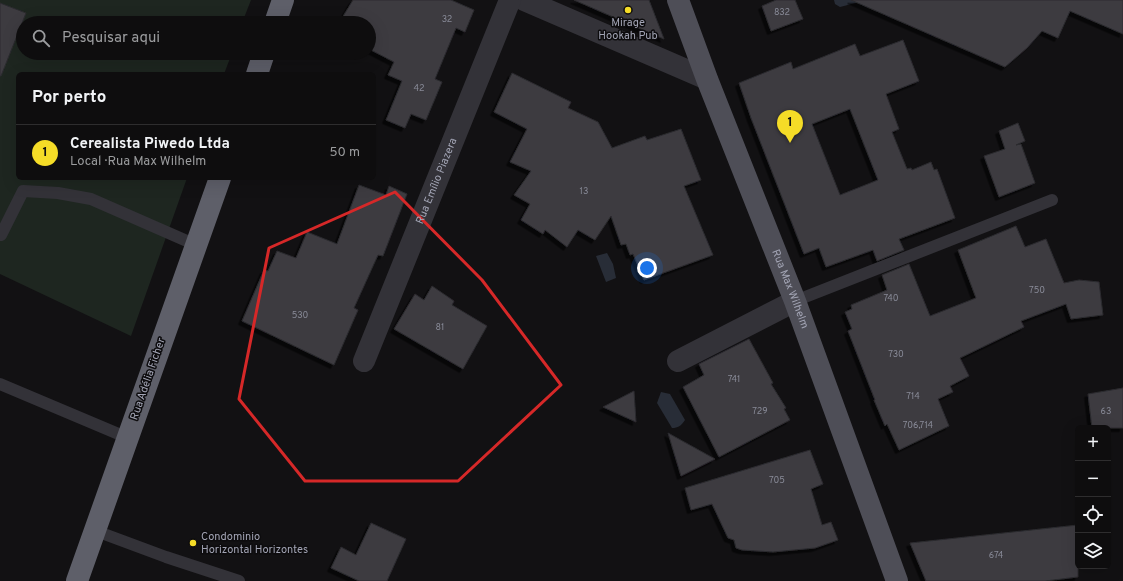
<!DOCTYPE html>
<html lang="pt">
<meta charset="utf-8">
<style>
body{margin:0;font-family:Overpass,sans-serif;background:#171617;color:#f1f3f6}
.controls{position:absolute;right:12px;bottom:12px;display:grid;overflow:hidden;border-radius:6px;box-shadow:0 4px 16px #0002}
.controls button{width:36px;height:36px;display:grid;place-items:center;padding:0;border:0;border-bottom:1px solid #2e2d2e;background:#0e0d0e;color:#f1f3f6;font:20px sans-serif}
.you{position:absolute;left:647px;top:268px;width:14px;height:14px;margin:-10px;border:3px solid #fff;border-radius:50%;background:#1a73e8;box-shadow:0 0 0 6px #1a73e833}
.badge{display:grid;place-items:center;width:26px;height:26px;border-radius:50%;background:#f5dc27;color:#111;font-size:13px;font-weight:700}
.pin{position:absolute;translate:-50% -33px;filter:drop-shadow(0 1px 2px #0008)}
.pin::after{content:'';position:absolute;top:21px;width:14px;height:12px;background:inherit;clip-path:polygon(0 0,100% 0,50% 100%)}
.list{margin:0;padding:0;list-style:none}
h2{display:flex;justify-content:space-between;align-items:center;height:52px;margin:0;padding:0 16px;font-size:17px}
h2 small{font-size:13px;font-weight:400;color:#9b9c9e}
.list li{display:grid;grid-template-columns:26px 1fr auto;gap:12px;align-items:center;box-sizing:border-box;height:56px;padding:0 16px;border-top:1px solid #2e2d2e}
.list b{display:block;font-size:15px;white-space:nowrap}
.list p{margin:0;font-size:13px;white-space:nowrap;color:#9b9c9e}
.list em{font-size:13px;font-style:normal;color:#9b9c9e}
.icon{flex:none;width:22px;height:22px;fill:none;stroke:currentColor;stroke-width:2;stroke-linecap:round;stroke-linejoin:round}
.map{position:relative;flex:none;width:1123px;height:581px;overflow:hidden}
.search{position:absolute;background:#0e0d0e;box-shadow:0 4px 16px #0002;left:16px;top:16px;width:360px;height:44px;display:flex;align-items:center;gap:10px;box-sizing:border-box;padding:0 14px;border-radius:22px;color:#9b9c9e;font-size:15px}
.panel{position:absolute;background:#0e0d0e;box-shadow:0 4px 16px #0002;left:16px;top:72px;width:360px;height:108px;border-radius:6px}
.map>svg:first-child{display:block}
.green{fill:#1e2620}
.water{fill:#282d37}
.building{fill:#3c3b40;stroke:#2c2b2f;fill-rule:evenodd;filter:url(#shadow)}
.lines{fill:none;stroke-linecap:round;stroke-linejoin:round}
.lane{stroke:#333238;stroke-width:12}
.street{stroke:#333238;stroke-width:22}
.primary{stroke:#4e4e57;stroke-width:22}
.highway{stroke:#5e5f69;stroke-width:22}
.marked{fill:none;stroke:#d62828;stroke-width:3;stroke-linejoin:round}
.poi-dot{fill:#f5dc27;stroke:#0d0c0e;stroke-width:1.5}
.labels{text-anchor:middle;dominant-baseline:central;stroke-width:3;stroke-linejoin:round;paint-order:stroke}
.number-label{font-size:9px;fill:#888a97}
.poi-label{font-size:11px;fill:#a2a4b4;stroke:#0d0c0e}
.street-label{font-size:11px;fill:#a2a4b4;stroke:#0d0c0e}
</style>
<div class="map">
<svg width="1123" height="581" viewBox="0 0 1123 581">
<defs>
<filter id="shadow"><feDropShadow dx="-3.5" dy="3.5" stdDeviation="0" flood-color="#0009"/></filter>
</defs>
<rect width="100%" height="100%" fill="#121113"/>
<polygon class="green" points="0,0 251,0 242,23 23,23 23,53 232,53 224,74 18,74 18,178 187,178 131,336 0,274"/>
<g class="water">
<polygon points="834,0 867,0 840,7 835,4"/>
<polygon points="607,253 613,264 616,278 606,282 596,256"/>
<path d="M661,392l9,2 15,26c-4,6 -7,8 -13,8l-15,-25z"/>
</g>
<g class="building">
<polygon points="353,0 451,0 474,10 465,32 456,28 435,79 442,82 426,120 411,114 405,128 386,120 402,81 388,75 394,62 369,49 369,23 339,23"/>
<polygon points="574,0 649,0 664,39"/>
<polygon points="776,0 795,0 803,19 771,31 762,6"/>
<polygon points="851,0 1123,0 1123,34 1070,11 1058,38 1042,31 1027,48 1005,67"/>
<polygon points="0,3 26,13 1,76 0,76"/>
<path d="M903,40l16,41 -33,13 13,35 -7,3 15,37 4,-1 1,2 19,-8 3,8 3,-1 18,49 -56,21 5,11 -27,11 -4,-11 -47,17 -7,-19 -15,6 -53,-136 -12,-35 52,-21 2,7 62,-25 5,12zM850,109l28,71 -38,15 -28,-71z"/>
<polygon points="512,73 571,102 568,108 598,122 612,148 645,136 647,140 681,129 701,180 684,186 713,255 644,280 633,254 630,255 626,244 621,245 611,216 595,240 578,230 567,247 545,230 543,234 521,220 530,204 514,195 531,171 510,162 527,129 494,112"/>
<polygon points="1018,123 1025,141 1016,145 1021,144 1035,183 999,197 984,156 1005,149 999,131"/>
<polygon points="359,185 386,195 389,186 407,194 383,256 378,255 354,308 358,310 334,365 242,321 264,270 268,271 277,251 296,258 307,232 337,244"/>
<polygon points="1016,226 1025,247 1046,239 1064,283 1079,280 1099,282 1103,315 1071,319 1066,304 1021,321 1024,327 960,358 969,376 950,386 953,392 938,399 949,426 899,450 887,424 885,426 874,400 875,400 848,331 852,329 845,312 852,309 851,305 887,290 882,275 909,264 930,316 976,298 958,250"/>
<polygon points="432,286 454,301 452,305 487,326 463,369 394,329 415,294 424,300"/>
<polygon points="749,339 773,383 771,384 786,408 784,409 790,420 719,457 683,387 704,375 699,364"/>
<polygon points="1123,388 1123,428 1092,428 1088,394"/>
<polygon points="634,391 636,422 603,407"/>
<polygon points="668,433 715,459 681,476"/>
<polygon points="810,450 823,484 811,489 822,525 831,522 838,540 815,548 773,552 742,550 736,548 734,540 728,538 712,504 691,510 685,488"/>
<polygon points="371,523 406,539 387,581 359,581 331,568 341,547 356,555"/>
<polygon points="1078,525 1078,577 1045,581 926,581 910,543"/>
</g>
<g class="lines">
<g class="lane">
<polyline points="1,235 23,191 58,193 91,199 196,245"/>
<polyline points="795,301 1052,200"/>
<polyline points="0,384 128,438"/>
<polyline points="96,531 166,557 239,581"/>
</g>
<g class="street">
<polyline points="524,0 707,79"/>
<path id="s1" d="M364,361l146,-361"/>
<polyline points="678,361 795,301"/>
</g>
<path class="primary" id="s2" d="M678,0l29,79 88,222 102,280"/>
<g class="highway">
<polyline points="275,23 283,0"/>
<polyline points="257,74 264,53"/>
<polyline points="77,581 220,178"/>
</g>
</g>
<path class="marked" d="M395,192l87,88 79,105 -103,96h-153l-66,-82 30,-151z"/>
<g class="poi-dot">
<circle cx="628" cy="10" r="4"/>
<circle cx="193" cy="543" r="4"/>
</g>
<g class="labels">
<g class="number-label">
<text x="782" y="12">832</text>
<text x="447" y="19">32</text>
<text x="419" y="88">42</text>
<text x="584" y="191">13</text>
<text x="1037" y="290">750</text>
<text x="891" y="298">740</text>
<text x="300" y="315">530</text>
<text x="440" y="327">81</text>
<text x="896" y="354">730</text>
<text x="734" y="379">741</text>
<text x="913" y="396">714</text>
<text x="760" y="411">729</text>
<text x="1106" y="411">63</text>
<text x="918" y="425">706,714</text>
<text x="777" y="480">705</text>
<text x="996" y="555">674</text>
</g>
<g class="poi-label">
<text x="628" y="23">Mirage<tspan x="628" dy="13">Hookah Pub</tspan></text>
<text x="201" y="537" text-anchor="start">Condominio<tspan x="201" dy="13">Horizontal Horizontes</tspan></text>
</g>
<g class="street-label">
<text stroke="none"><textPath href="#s1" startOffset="194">Rua Emílio Piazera</textPath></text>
<text stroke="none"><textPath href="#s2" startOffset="310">Rua Max Wilhelm</textPath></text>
<text transform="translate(148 379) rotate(-71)">Rua Adélia Ficher</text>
</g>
</g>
</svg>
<div class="controls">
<button>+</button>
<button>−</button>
<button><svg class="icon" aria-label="locate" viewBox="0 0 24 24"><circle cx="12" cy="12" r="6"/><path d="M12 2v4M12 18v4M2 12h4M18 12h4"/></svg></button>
<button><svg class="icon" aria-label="layers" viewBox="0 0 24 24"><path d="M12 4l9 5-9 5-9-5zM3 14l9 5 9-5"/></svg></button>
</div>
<div class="you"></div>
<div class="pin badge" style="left:790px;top:143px">1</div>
<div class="search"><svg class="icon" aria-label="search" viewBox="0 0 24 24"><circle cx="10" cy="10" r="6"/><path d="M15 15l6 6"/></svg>Pesquisar aqui</div>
<section class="panel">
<h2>Por perto<small></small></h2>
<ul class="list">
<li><span class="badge">1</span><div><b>Cerealista Piwedo Ltda</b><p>Local · Rua Max Wilhelm</p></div><em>50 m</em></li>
</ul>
</section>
</div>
